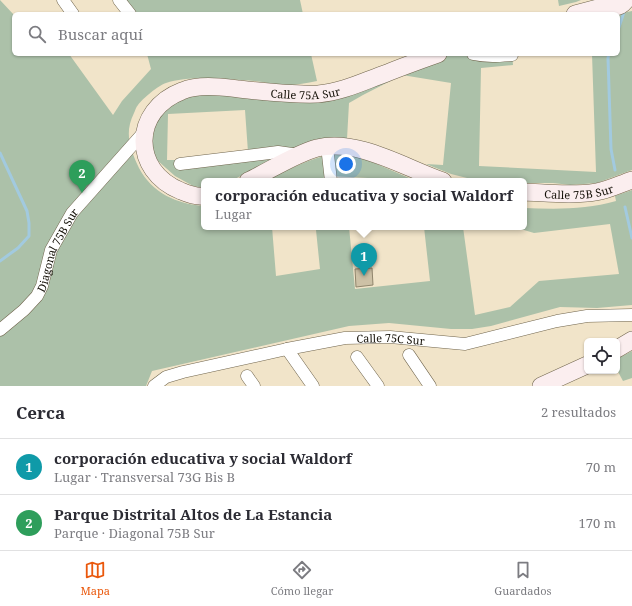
<!DOCTYPE html>
<html lang="es">
<meta charset="utf-8">
<style>
body{margin:0;font-family:"Noto Serif",serif;background:#f2f2f3;color:#2b2b33}
.controls{position:absolute;right:12px;bottom:12px;display:grid;overflow:hidden;border-radius:6px;box-shadow:0 1px 3px #0004}
.controls button{width:36px;height:36px;display:grid;place-items:center;padding:0;border:0;border-bottom:1px solid #e1e1e2;background:#fff;color:#2b2b33;font:20px sans-serif}
.you{position:absolute;left:346px;top:164px;width:14px;height:14px;margin:-10px;border:3px solid #fff;border-radius:50%;background:#1a73e8;box-shadow:0 0 0 6px #1a73e833}
.badge{display:grid;place-items:center;width:26px;height:26px;border-radius:50%;background:#ea580c;color:#fff;font-size:13px;font-weight:700}
.pin{position:absolute;translate:-50% -33px;filter:drop-shadow(0 1px 2px #0008)}
.pin::after{content:'';position:absolute;top:21px;width:14px;height:12px;background:inherit;clip-path:polygon(0 0,100% 0,50% 100%)}
.popup{position:absolute;left:201px;top:178px;width:326px;height:52px;box-sizing:border-box;display:grid;place-content:center;border-radius:6px;background:#fff;filter:drop-shadow(0 1px 3px #0005);font-size:13px;white-space:nowrap;color:#7c7c81}
.popup b{font-size:15px;color:#2b2b33}
.popup::after{content:'';position:absolute;left:50%;top:100%;margin-left:-8px;border:8px solid transparent;border-top-color:#fff}
.list{margin:0;padding:0;list-style:none}
h2{display:flex;justify-content:space-between;align-items:center;height:52px;margin:0;padding:0 16px;font-size:17px}
h2 small{font-size:13px;font-weight:400;color:#7c7c81}
.list li{display:grid;grid-template-columns:26px 1fr auto;gap:12px;align-items:center;box-sizing:border-box;height:56px;padding:0 16px;border-top:1px solid #e1e1e2}
.list b{display:block;font-size:15px;white-space:nowrap}
.list p{margin:0;font-size:13px;white-space:nowrap;color:#7c7c81}
.list em{font-size:13px;font-style:normal;color:#7c7c81}
.icon{flex:none;width:22px;height:22px;fill:none;stroke:currentColor;stroke-width:2;stroke-linecap:round;stroke-linejoin:round}
.map{position:relative;flex:none;width:632px;height:386px;overflow:hidden}
.search{position:absolute;background:#fff;box-shadow:0 1px 3px #0004;left:12px;right:12px;top:12px;height:44px;display:flex;align-items:center;gap:10px;box-sizing:border-box;padding:0 14px;border-radius:6px;color:#7c7c81;font-size:15px}
.sheet{height:164px;background:#fff}
nav{display:flex;justify-content:space-around;align-items:center;box-sizing:border-box;height:56px;border-top:1px solid #e1e1e2;background:#fff;font-size:11px;color:#7c7c81}
nav a{display:grid;justify-items:center;gap:2px}
nav .on{color:#ea580c}
.map>svg:first-child{display:block}
.green{fill:#acc1a9;fill-rule:evenodd}
.lines{fill:none;stroke-linecap:round;stroke-linejoin:round}
.stream{stroke:#a2cadf;stroke-width:3}
.building{fill:#cdc1a6;stroke:#90856c}
.street-casing{stroke:#70654d;stroke-width:13}
.secondary-casing{stroke:#70654d;stroke-width:18}
.street{stroke:#fff;stroke-width:12}
.secondary{stroke:#fbeeef;stroke-width:17}
.labels{text-anchor:middle;dominant-baseline:central;stroke-width:3;stroke-linejoin:round;paint-order:stroke}
.street-label{font-size:11px;fill:#141007;stroke:#f1e4c9}
</style>
<div class="map">
<svg width="632" height="386" viewBox="0 0 632 386">
<rect width="100%" height="100%" fill="#f1e4c9"/>
<g class="green">
<path d="M0,0l14,15v39h55l44,61 9,-14 29,-32 -4,-15h164l6,27c-10,2 -20,4 -30,4 -11,0 -22,-3 -33,-4 -24,-2 -66,-6 -88,2 -7,2 -24,16 -28,22 -2,2 -3,6 -4,8 -10,20 -4,36 5,55 13,25 38,36 65,38v21h68l4,49 44,-7 -4,-39 33,-3 6,62 75,-8 -6,-54h39l12,88 35,-8 29,-26 80,-7 -9,-50 -76,9 -20,-6h10v-19c31,1 62,2 92,-7l-1,-5 17,-6v115l-35,3 -37,-1 -69,19 -19,3h-21l-62,-6 -40,3 -197,45 -6,15h-146z"/>
<polygon points="125,0 300,0 303,14 136,14"/>
<polygon points="558,0 581,0 576,2 559,6"/>
<path d="M632,11v159l-35,13 -27,2 -17,-2h-29v-2l-49,-1 -24,-6 -25,-10 17,1 8,-82 -49,-8 -39,20 -14,8 -2,36 -33,1 -20,8 -63,33h-27v7l-11,-2 -18,-10 -17,-15 -4,-7 -2,-10 3,-22 18,-21 23,-8 60,5 136,-24 59,-20h61l1,11 -32,3 -2,98 117,6 -4,-118h26v-40zM245,110l3,42 -52,8h-29l1,-46z"/>
<path d="M334,153l22,2 60,26h-37l-11,-3 -37,-2 -21,5h-44c22,-12 44,-22 68,-28z"/>
<polygon points="632,351 632,378 623,381 617,370 617,359"/>
</g>
<g class="lines">
<g class="stream">
<polyline points="618,30 625,9"/>
<polyline points="609,54 608,58 611,149 615,170"/>
<polyline points="0,153 27,211 29,223 29,236 18,248 0,261"/>
<polyline points="625,207 632,238"/>
</g>
</g>
<polygon class="building" points="372,268 373,285 356,287 355,269"/>
<g class="lines">
<g class="street-casing">
<g id="street">
<polyline points="63,0 73,14"/>
<polyline points="119,0 130,14"/>
<path d="M473,54c13,3 26,2 39,1"/>
<polyline points="327,146 331,181"/>
<polyline points="180,164 278,152 299,155"/>
<path id="s1" d="M0,330l24,-20 13,-14 5,-10 9,-36 21,-37 72,-81"/>
<polyline points="287,349 313,386"/>
<polyline points="409,355 430,386"/>
<polyline points="357,357 378,386"/>
<polyline points="247,376 254,386"/>
<path id="s2" d="M154,386l12,-9 17,-5 104,-23 58,-11 45,-1 75,7 92,-23 30,-5 45,-1"/>
</g>
</g>
<g class="secondary-casing">
<g id="secondary">
<path d="M604,0c5,9 16,9 22,0"/>
<polyline points="575,14 609,5"/>
<path d="M248,181c21,-10 47,-27 69,-33 41,-10 88,20 126,33"/>
<path id="s3" d="M524,192c24,1 49,4 72,0 13,-2 24,-8 36,-12"/>
<path id="s4" d="M204,196c-8,1 -16,-2 -23,-5 -50,-20 -49,-81 1,-100 17,-7 39,-4 57,-2 26,3 53,6 79,5 25,-2 46,-13 69,-21 17,-7 34,-13 51,-19"/>
<polyline points="617,349 632,340"/>
<polyline points="541,386 587,365"/>
</g>
</g>
<use href="#street" class="street"/>
<use href="#secondary" class="secondary"/>
</g>
<g class="labels">
<g class="street-label">
<text stroke="none"><textPath href="#s4" startOffset="281">Calle 75A Sur</textPath></text>
<text stroke="none"><textPath href="#s3" startOffset="55">Calle 75B Sur</textPath></text>
<text stroke="none"><textPath href="#s1" startOffset="101">Diagonal 75B Sur</textPath></text>
<text stroke="none"><textPath href="#s2" startOffset="244">Calle 75C Sur</textPath></text>
</g>
</g>
</svg>
<div class="controls">
<button><svg class="icon" aria-label="locate" viewBox="0 0 24 24"><circle cx="12" cy="12" r="6"/><path d="M12 2v4M12 18v4M2 12h4M18 12h4"/></svg></button>
</div>
<div class="you"></div>
<div class="pin badge" style="left:364px;top:276px;background:#0f9aa8">1</div>
<div class="popup"><b>corporación educativa y social Waldorf</b>Lugar</div>
<div class="pin badge" style="left:82px;top:193px;background:#2e9e5b">2</div>
<div class="search"><svg class="icon" aria-label="search" viewBox="0 0 24 24"><circle cx="10" cy="10" r="6"/><path d="M15 15l6 6"/></svg>Buscar aquí</div>
</div>
<section class="sheet">
<h2>Cerca<small>2 resultados</small></h2>
<ul class="list">
<li><span class="badge" style="background:#0f9aa8">1</span><div><b>corporación educativa y social Waldorf</b><p>Lugar · Transversal 73G Bis B</p></div><em>70 m</em></li>
<li><span class="badge" style="background:#2e9e5b">2</span><div><b>Parque Distrital Altos de La Estancia</b><p>Parque · Diagonal 75B Sur</p></div><em>170 m</em></li>
</ul>
</section>
<nav>
<a class="on"><svg class="icon" aria-label="map" viewBox="0 0 24 24"><path d="M3 6l6-2 6 2 6-2v14l-6 2-6-2-6 2zM9 4v14M15 6v14"/></svg>Mapa</a>
<a><svg class="icon" aria-label="directions" viewBox="0 0 24 24"><path d="M12 3l9 9-9 9-9-9zM9 14v-3h6M13 9l2 2-2 2"/></svg>Cómo llegar</a>
<a><svg class="icon" aria-label="saved" viewBox="0 0 24 24"><path d="M7 4h10v16l-5-4-5 4z"/></svg>Guardados</a>
</nav>
